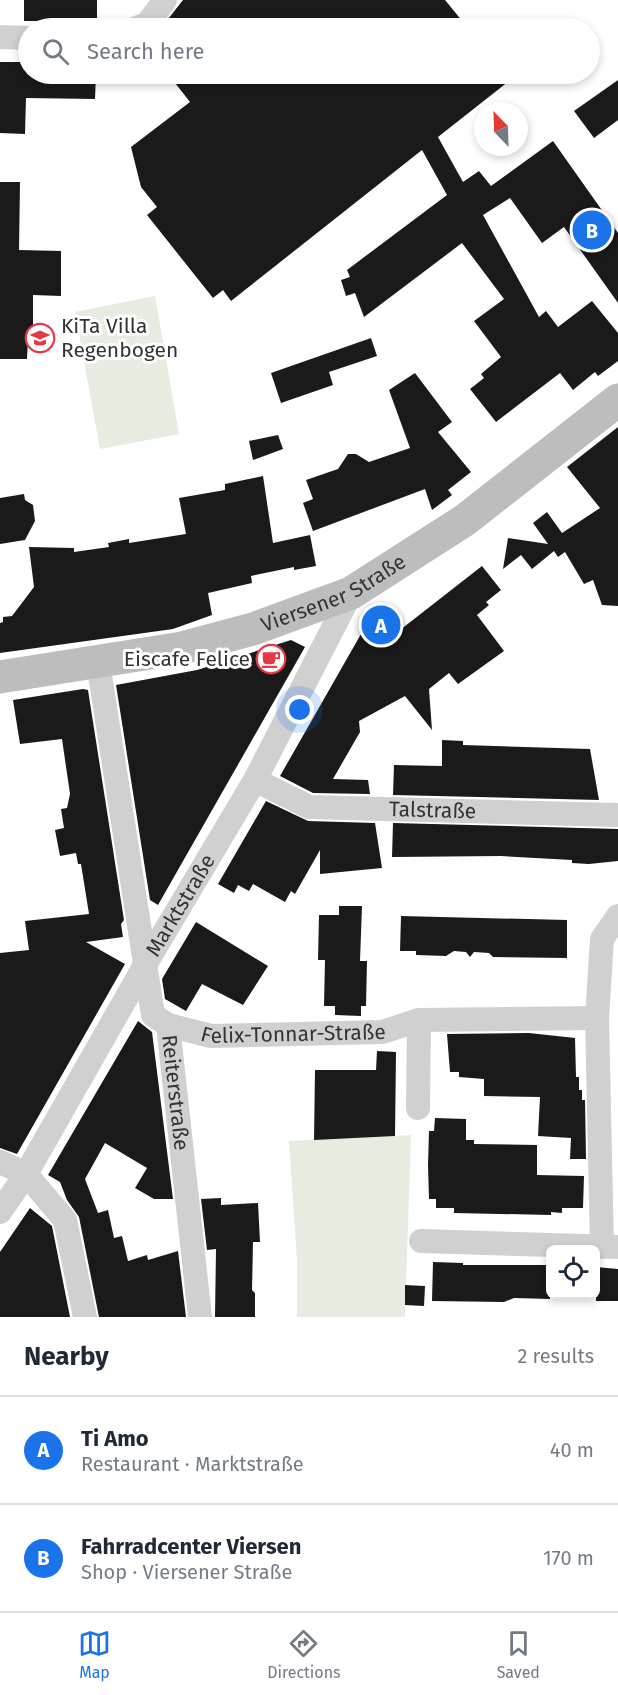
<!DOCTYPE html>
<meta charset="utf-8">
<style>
body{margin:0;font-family:"Fira Sans",sans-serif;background:#f2f2f3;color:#1f2937}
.controls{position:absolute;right:18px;bottom:18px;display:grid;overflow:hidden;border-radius:9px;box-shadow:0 3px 9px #0003}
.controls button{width:54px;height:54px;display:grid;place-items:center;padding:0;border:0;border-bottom:2px solid #e0e1e3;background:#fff;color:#1f2937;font:30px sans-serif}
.compass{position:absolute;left:474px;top:102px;width:54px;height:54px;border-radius:50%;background:#fff;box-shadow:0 3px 9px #0003;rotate:337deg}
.you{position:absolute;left:300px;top:710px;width:21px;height:21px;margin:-15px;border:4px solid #fff;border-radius:50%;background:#1a73e8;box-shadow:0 0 0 9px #1a73e833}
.badge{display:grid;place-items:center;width:39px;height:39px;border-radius:50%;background:#1a73e8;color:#fff;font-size:20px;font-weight:700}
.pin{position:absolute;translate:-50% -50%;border:3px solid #fff;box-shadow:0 2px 6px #0006}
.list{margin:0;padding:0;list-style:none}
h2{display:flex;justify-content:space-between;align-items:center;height:78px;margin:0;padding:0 24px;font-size:26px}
h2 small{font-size:20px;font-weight:400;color:#747a83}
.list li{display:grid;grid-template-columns:39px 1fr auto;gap:18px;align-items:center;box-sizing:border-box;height:108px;padding:0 24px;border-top:2px solid #e0e1e3}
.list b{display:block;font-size:22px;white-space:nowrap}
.list p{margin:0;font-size:20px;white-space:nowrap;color:#747a83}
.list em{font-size:20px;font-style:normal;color:#747a83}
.icon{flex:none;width:33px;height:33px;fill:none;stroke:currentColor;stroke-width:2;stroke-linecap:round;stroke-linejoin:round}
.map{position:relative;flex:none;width:618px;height:1317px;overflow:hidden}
.search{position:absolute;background:#fff;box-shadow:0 3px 9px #0003;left:18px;right:18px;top:18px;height:66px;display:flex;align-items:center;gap:15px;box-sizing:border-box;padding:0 21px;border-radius:33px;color:#747a83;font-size:22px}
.sheet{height:294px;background:#fff}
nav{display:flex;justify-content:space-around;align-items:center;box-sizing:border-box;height:84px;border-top:2px solid #e0e1e3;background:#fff;font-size:16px;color:#747a83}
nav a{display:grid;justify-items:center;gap:3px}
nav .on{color:#1a73e8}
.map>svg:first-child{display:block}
.green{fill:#e6ecdf}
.building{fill:#1a1a1a}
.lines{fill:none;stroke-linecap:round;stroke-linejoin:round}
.minor{stroke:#d0d0d0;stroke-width:24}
.secondary{stroke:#bdbdbd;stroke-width:33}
.labels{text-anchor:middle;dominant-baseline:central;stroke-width:6;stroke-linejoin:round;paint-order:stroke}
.poi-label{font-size:21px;fill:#333;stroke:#fff;text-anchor:start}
.street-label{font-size:21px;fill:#333;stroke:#fff}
</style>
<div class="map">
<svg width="618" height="1317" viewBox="0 0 618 1317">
<rect width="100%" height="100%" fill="#fff"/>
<g class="green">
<polygon points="155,296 179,434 100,449 75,312"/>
<polygon points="411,1135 405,1317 297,1317 297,1260 289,1141"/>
</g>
<g class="building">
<rect x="24" y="0" width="73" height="21"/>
<polygon points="183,0 445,0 468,28 161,28"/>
<polygon points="0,62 28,62 28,74 96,74 95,99 26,98 25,134 0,133"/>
<polygon points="168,74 518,74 438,137 463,182 479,171 491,186 553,141 618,233 618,303 564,227 542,243 510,198 483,215 539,317 546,311 558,327 592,301 618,333 618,361 598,376 595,372 573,390 560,373 496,422 470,389 484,378 481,374 501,357 474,321 504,299 462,243 364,317 355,293 346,296 341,280 350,277 347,270 447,195 422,150 231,301 223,290 213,298 147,215 157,207 141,187 131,147 190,102"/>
<polygon points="618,80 618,120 594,138 574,111"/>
<polygon points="0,182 20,182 19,250 61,251 61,296 33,295 33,338 28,338 27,359 0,359"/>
<polygon points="371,338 377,356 329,372 333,385 281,403 271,373"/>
<polygon points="415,373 452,422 438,432 471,472 448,490 452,495 432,510 425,489 313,531 303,503 313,499 306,480 338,469 348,454 356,454 369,462 410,448 389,390"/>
<polygon points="618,427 618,606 602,605 593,580 584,584 565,552 558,557 554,551 532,569 521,555 503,569 508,538 548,544 533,523 547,512 562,533 600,508 567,467"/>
<polygon points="278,435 283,449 253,460 249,441"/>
<polygon points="263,476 273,543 310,535 316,566 294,570 294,567 251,576 252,583 208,593 212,615 173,629 0,653 0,623 3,622 3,617 12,616 34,587 29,547 74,548 74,552 109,547 108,543 129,539 129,543 186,534 179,498 225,490 225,484"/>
<polygon points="24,494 25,500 33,505 35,521 25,540 0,544 0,498"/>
<polygon points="482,566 501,590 486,602 489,605 477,615 504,651 458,684 449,673 429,689 432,730 405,696 359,721 360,732 333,779 368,780 370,794 313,793 280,776 369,620 384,609 400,630"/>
<polygon points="291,640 305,647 158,905 150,900 116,685 197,670"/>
<polygon points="83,689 88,690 124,920 121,924 123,937 86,942 125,964 17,1154 0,1148 0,953 29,950 25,921 89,914 81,864 78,864 76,853 60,856 55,830 64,828 61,809 67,808 70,794 62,739 20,744 13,700"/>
<polygon points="442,740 463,741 463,745 590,749 599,800 393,795 394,765 442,766"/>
<polygon points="266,801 308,821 375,823 382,868 320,874 320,850 295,894 291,891 285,902 253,884 249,891 238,885 234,893 218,884"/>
<polygon points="393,823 618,829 618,861 589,864 572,863 572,860 501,856 392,857"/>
<polygon points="339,906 362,906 360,961 367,961 366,1006 361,1006 361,1016 335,1015 335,1006 324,1006 325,960 318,960 319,915 339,915"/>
<polygon points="401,916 567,920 567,958 493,957 489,953 474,952 470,957 466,952 454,951 446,956 416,955 416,951 400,951"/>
<polygon points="196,922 268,966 243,1005 202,984 186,1011 165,999 162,979"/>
<polygon points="138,1021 152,1032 173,1199 154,1199 135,1188 147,1168 105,1143 85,1179 98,1213 108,1210 114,1238 122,1236 128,1261 147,1255 148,1260 178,1251 186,1317 99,1317 79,1217 67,1200 60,1182 48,1175"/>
<polygon points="529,1033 575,1038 576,1077 579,1077 579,1090 582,1090 582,1100 585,1100 586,1159 570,1159 571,1138 538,1136 540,1097 484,1096 484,1079 459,1077 459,1072 450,1072 447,1034"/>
<polygon points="377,1051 396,1052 395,1136 314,1140 315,1070 376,1070"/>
<polygon points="435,1118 466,1119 466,1140 474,1140 474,1144 537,1145 537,1175 584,1176 583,1208 562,1208 562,1213 551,1212 551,1215 454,1213 454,1208 436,1208 436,1199 429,1199 428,1165 429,1131 434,1131"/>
<polygon points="221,1198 221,1205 258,1203 260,1242 253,1242 252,1290 255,1293 255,1317 215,1317 216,1249 207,1250 201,1199"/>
<polygon points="30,1208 52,1226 70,1317 0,1317 0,1252"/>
<polygon points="433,1262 463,1263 463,1265 550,1265 550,1299 514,1298 504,1302 432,1301"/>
<polygon points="596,1267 618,1269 618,1301 596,1301"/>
<polygon points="405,1285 425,1286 424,1306 405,1305"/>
</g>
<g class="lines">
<g class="minor">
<polyline points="136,28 147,24 165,0"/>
<polyline points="0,37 28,38"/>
<path id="s1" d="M98,662l55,353 15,10 43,11 171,-4 37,-12 178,-2"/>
<path id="s2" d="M255,780l54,27 309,8"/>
<path id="s3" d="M168,1025l32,292"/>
<polyline points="418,1108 419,1020"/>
<polyline points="0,1162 26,1174 65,1220 85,1317"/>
<path id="s4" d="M0,1212l26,-38 119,-209 110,-185 96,-187"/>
<polyline points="421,1241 618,1247"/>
<polyline points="602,1247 597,1018 602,939 618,916"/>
</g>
<path class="secondary" id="s5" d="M0,677l182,-29 71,-19 98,-36 114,-73 153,-120"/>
</g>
<defs>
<g id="school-ring" transform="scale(1.5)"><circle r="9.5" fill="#fff" stroke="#e63946" stroke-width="1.5"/><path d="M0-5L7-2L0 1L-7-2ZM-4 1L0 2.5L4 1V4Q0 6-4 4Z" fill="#e63946"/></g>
<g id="cafe-ring" transform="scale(1.5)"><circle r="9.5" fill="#fff" stroke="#e63946" stroke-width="1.5"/><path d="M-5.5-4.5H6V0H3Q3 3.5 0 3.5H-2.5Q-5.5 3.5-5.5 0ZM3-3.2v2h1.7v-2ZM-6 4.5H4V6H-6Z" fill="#e63946"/></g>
</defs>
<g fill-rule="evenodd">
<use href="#school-ring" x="40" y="338"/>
<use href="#cafe-ring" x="271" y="659"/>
</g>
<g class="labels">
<g class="poi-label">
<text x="61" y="326">KiTa Villa<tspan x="61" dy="24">Regenbogen</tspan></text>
<text x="250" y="659" text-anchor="end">Eiscafe Felice</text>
</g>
<g class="street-label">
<text stroke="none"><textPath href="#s5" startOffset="346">Viersener Straße</textPath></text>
<text stroke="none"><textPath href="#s2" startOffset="184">Talstraße</textPath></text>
<text stroke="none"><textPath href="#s4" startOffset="356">Marktstraße</textPath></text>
<text stroke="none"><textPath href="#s1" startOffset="502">Felix-Tonnar-Straße</textPath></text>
<text stroke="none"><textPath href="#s3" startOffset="68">Reiterstraße</textPath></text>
</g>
</g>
</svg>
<div class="controls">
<button><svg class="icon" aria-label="locate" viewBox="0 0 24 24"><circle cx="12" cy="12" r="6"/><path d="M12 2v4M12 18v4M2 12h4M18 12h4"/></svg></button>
</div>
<svg class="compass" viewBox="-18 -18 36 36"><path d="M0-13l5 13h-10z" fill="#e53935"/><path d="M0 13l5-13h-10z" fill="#747a83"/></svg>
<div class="you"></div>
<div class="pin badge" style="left:381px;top:625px">A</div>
<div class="pin badge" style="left:592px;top:230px">B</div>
<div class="search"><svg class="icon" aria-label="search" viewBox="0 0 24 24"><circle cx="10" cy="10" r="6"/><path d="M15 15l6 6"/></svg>Search here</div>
</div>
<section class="sheet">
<h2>Nearby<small>2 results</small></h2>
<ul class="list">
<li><span class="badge">A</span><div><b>Ti Amo</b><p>Restaurant · Marktstraße</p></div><em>40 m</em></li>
<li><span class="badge">B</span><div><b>Fahrradcenter Viersen</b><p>Shop · Viersener Straße</p></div><em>170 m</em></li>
</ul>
</section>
<nav>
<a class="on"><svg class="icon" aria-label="map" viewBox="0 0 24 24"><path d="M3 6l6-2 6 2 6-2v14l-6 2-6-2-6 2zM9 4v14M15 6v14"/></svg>Map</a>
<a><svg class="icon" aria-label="directions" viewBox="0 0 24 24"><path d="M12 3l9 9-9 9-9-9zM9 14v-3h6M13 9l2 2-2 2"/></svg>Directions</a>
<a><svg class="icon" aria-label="saved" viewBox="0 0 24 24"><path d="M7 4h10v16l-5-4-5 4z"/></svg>Saved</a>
</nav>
